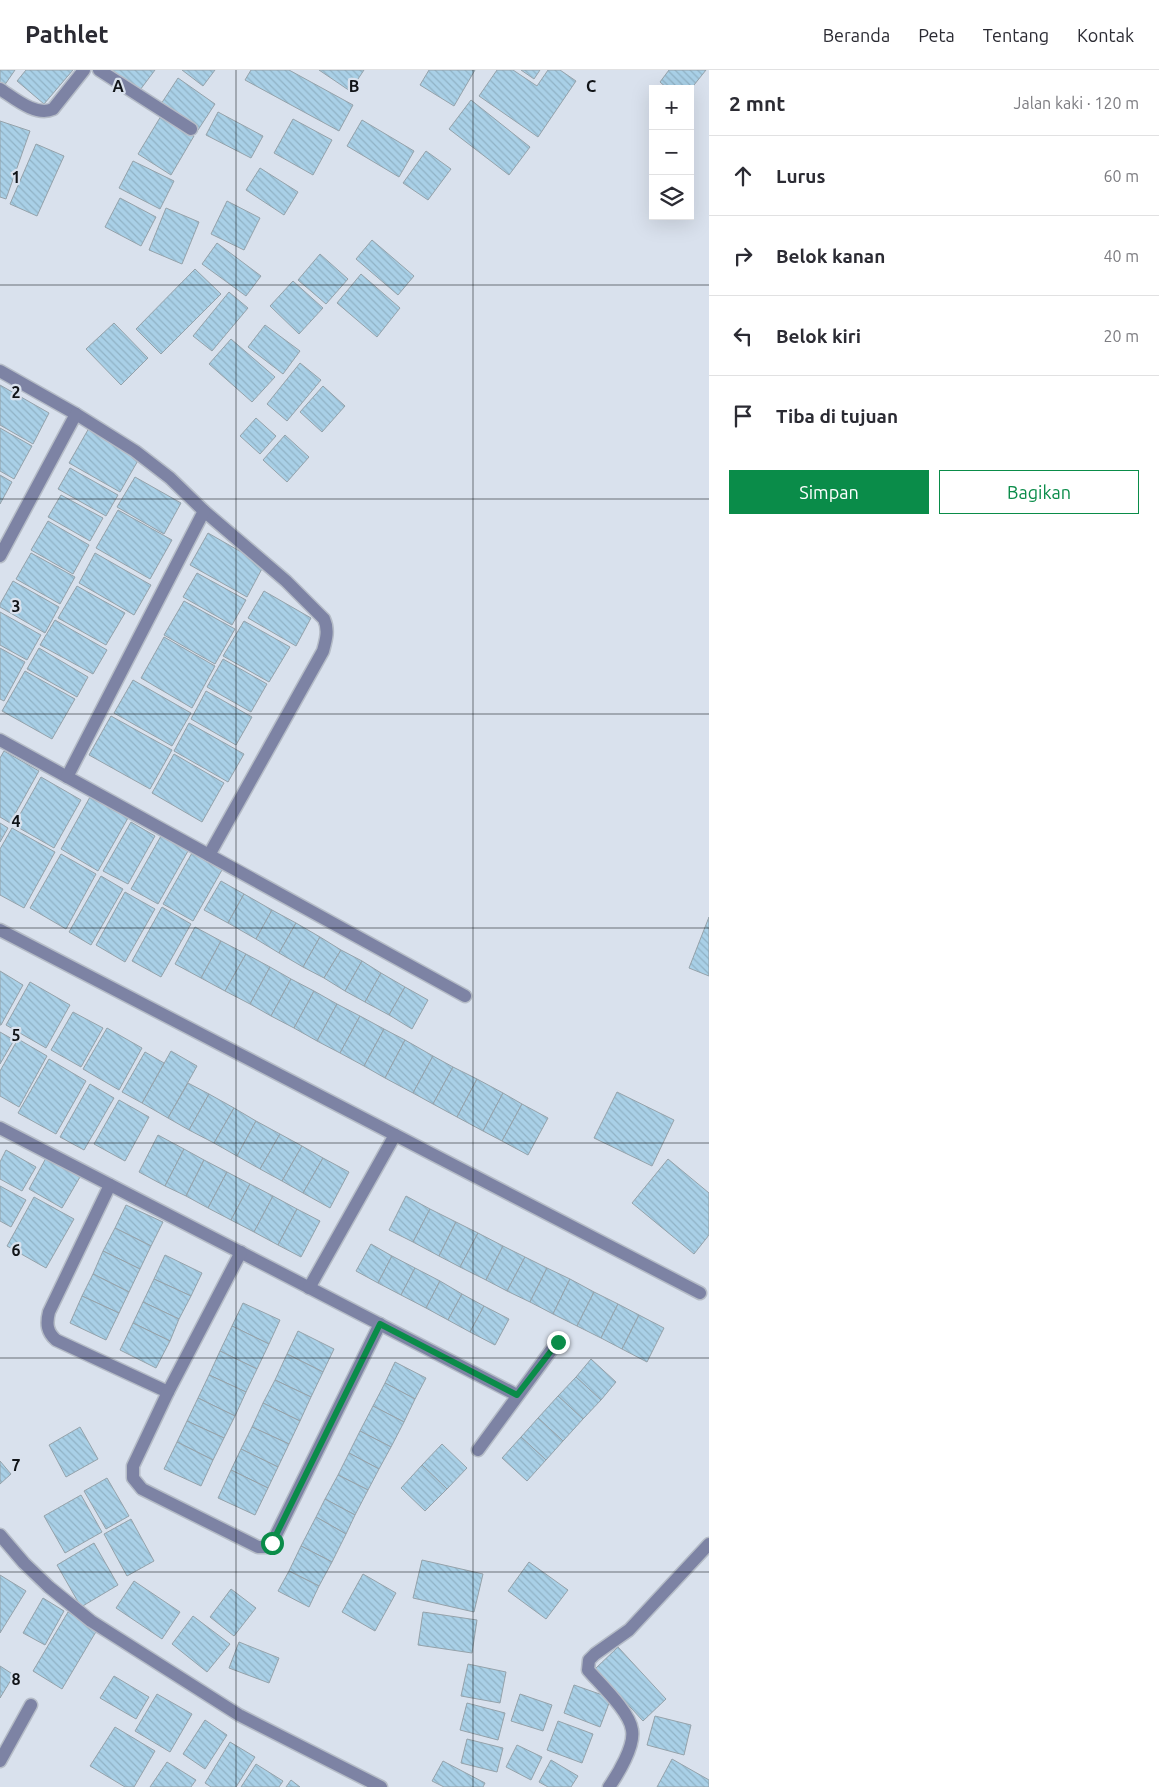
<!DOCTYPE html>
<html lang="id">
<meta charset="utf-8">
<style>
body{margin:0;font-family:Ubuntu,sans-serif;background:#f2f2f3;color:#2b2b33}
.controls{position:absolute;right:15px;top:15px;display:grid;overflow:hidden;border-radius:0px;box-shadow:0 5px 20px #0002}
.controls button{width:45px;height:45px;display:grid;place-items:center;padding:0;border:0;border-bottom:1px solid #e1e1e2;background:#fff;color:#2b2b33;font:25px sans-serif}
.stop{position:absolute;width:15px;height:15px;margin:-11px;border:4px solid #0a8c49;border-radius:50%;background:#fff}
.stop.end{background:#0a8c49;border-color:#fff;box-shadow:0 1px 5px #0008}
.list{margin:0;padding:0;list-style:none}
h2{display:flex;justify-content:space-between;align-items:center;height:65px;margin:0;padding:0 20px;font-size:21px}
h2 small{font-size:16px;font-weight:400;color:#7c7c81}
.list li{display:grid;grid-template-columns:32px 1fr auto;gap:15px;align-items:center;box-sizing:border-box;height:80px;padding:0 20px;border-top:1px solid #e1e1e2}
.list b{display:block;font-size:19px;white-space:nowrap}
.list em{font-size:16px;font-style:normal;color:#7c7c81}
.actions{display:flex;gap:10px;padding:15px 20px}
.actions a{flex:1;padding:11px 0;border:1px solid #0a8c49;border-radius:0px;text-align:center;font-size:18px;color:#0a8c49}
.actions .main{background:#0a8c49;color:#fff}
.icon{flex:none;width:28px;height:28px;fill:none;stroke:currentColor;stroke-width:2;stroke-linecap:round;stroke-linejoin:round}
.map{position:relative;flex:none;width:709px;height:1717px;overflow:hidden}
header{display:flex;align-items:center;gap:30px;box-sizing:border-box;height:70px;padding:0 25px;background:#fff;border-bottom:1px solid #e1e1e2}
header strong{font-size:24px}
nav{display:flex;gap:28px;margin-inline-start:auto;font-size:18px}
main{display:flex}
aside{flex:1;background:#fff}
.map>svg:first-child{display:block}
.building{fill:url(#building-back-hatch);stroke:#95a2aa}
.lines{fill:none;stroke-linecap:round;stroke-linejoin:round}
.street-casing{stroke:#b5bcc7;stroke-width:15}
.street{stroke:#7d83a4;stroke-width:12}
.route{stroke:#0a8c49;stroke-width:6}
.grid{fill:none;stroke:#111418;stroke-width:1;stroke-opacity:0.55}
.grid-label{font-size:16px;text-anchor:middle;font-weight:bold;fill:#111418;stroke:#d9e1ed;stroke-width:4.5;stroke-linejoin:round;paint-order:stroke}
</style>
<header>
<strong>Pathlet</strong>
<nav><a>Beranda</a><a>Peta</a><a>Tentang</a><a>Kontak</a></nav>
</header>
<main>
<div class="map">
<svg width="709" height="1717" viewBox="0 0 709 1717">
<defs>
<pattern id="building-back-hatch" width="6" height="6" patternUnits="userSpaceOnUse" patternTransform="scale(1.25)"><rect width="6" height="6" fill="#a9d0e7"/><path d="M-1 5l2 2M0 0l6 6M5-1l2 2" fill="none" stroke="#90b2c5"/></pattern>
</defs>
<rect width="100%" height="100%" fill="#d9e1ed"/>
<g class="building">
<polygon points="0,0 15,0 4,16 0,13"/>
<polygon points="26,0 73,0 44,34 17,11"/>
<polygon points="108,0 155,0 140,20"/>
<polygon points="182,0 215,0 203,16"/>
<polygon points="251,0 289,0 353,35 339,61 245,10"/>
<polygon points="319,0 364,0 350,21"/>
<polygon points="429,0 475,0 454,36 420,15"/>
<polygon points="497,0 513,0 537,16 548,0 560,0 576,11 538,67 479,26"/>
<polygon points="521,0 540,0 534,9"/>
<polygon points="669,0 706,0 690,20 690,19 668,19 660,12"/>
<polygon points="178,8 215,34 198,60 161,34"/>
<polygon points="471,30 530,77 509,105 449,59"/>
<polygon points="218,42 263,66 251,88 206,65"/>
<polygon points="161,46 194,66 171,105 138,84"/>
<polygon points="293,49 332,70 313,105 274,83"/>
<polygon points="362,50 414,81 399,107 347,76"/>
<polygon points="0,51 30,61 6,129 0,127"/>
<polygon points="36,74 64,86 37,146 10,134"/>
<polygon points="426,81 451,99 428,130 403,113"/>
<polygon points="133,91 174,111 160,139 119,118"/>
<polygon points="260,98 298,122 284,145 246,120"/>
<polygon points="120,128 156,147 141,176 105,157"/>
<polygon points="227,131 260,148 244,180 211,164"/>
<polygon points="166,138 199,152 182,194 149,180"/>
<polygon points="372,170 414,206 398,225 356,189"/>
<polygon points="217,173 261,206 246,226 202,194"/>
<polygon points="320,184 348,209 326,234 298,210"/>
<polygon points="195,199 221,224 161,284 136,259"/>
<polygon points="361,204 400,238 377,267 337,233"/>
<polygon points="293,211 323,238 299,264 270,236"/>
<polygon points="229,222 248,238 212,281 193,266"/>
<polygon points="114,253 148,288 121,315 86,279"/>
<polygon points="265,255 300,281 283,304 248,277"/>
<polygon points="231,269 275,307 252,332 209,294"/>
<polygon points="300,293 321,310 287,351 267,334"/>
<polygon points="0,315 49,343 33,374 0,355"/>
<polygon points="323,316 345,336 322,362 300,342"/>
<polygon points="256,348 276,366 260,384 240,366"/>
<polygon points="0,358 32,376 14,409 0,401"/>
<polygon points="89,358 140,387 120,422 69,393"/>
<polygon points="285,365 309,387 287,412 263,390"/>
<polygon points="70,398 118,425 106,446 58,419"/>
<polygon points="0,405 12,412 0,434"/>
<polygon points="135,407 181,433 164,464 117,437"/>
<polygon points="61,425 103,448 90,471 48,447"/>
<polygon points="118,440 172,470 150,509 96,478"/>
<polygon points="48,451 89,475 73,504 31,480"/>
<polygon points="208,463 264,495 247,527 190,495"/>
<polygon points="31,483 75,507 60,534 16,509"/>
<polygon points="95,483 151,515 134,545 79,513"/>
<polygon points="197,503 246,530 232,555 183,527"/>
<polygon points="13,511 59,537 45,563 0,537 0,534"/>
<polygon points="77,516 125,543 106,575 58,548"/>
<polygon points="264,521 311,548 296,576 248,548"/>
<polygon points="184,531 235,559 215,594 164,565"/>
<polygon points="0,542 41,565 27,590 0,575"/>
<polygon points="55,550 107,580 93,604 40,575"/>
<polygon points="244,551 290,577 269,612 223,586"/>
<polygon points="164,567 215,596 192,638 141,608"/>
<polygon points="0,578 25,592 4,631 0,629"/>
<polygon points="39,578 88,607 77,627 27,599"/>
<polygon points="223,589 267,614 251,642 207,617"/>
<polygon points="25,601 75,629 52,669 2,641"/>
<polygon points="133,610 191,643 172,676 114,643"/>
<polygon points="206,621 252,647 236,675 191,649"/>
<polygon points="111,646 172,680 150,719 89,685"/>
<polygon points="189,653 244,684 228,712 174,681"/>
<polygon points="4,681 39,701 10,753 0,747 0,688"/>
<polygon points="174,684 224,713 202,752 152,723"/>
<polygon points="41,707 81,730 54,778 14,755"/>
<polygon points="90,727 128,748 98,801 61,779"/>
<polygon points="131,752 155,766 128,814 103,801"/>
<polygon points="0,753 8,758 0,772"/>
<polygon points="12,758 55,782 24,838 0,825 0,779"/>
<polygon points="161,766 188,781 158,834 131,819"/>
<polygon points="192,783 222,800 193,851 163,834"/>
<polygon points="61,784 96,804 66,859 30,838"/>
<polygon points="101,806 123,819 91,875 69,862"/>
<polygon points="221,811 244,824 228,853 204,840"/>
<polygon points="125,822 155,839 125,892 96,875"/>
<polygon points="244,824 272,840 256,869 228,853"/>
<polygon points="162,837 191,854 161,907 132,891"/>
<polygon points="272,840 296,853 279,883 256,869"/>
<polygon points="709,847 709,906 689,898"/>
<polygon points="296,853 320,867 303,897 279,883"/>
<polygon points="195,857 221,871 201,908 175,894"/>
<polygon points="320,867 341,880 324,908 303,897"/>
<polygon points="221,871 246,884 225,921 201,908"/>
<polygon points="341,880 362,891 345,921 324,908"/>
<polygon points="246,884 270,897 250,934 225,921"/>
<polygon points="362,891 381,903 365,932 345,921"/>
<polygon points="270,897 291,909 271,946 250,934"/>
<polygon points="0,901 23,915 1,955 0,955"/>
<polygon points="381,903 405,917 389,945 365,932"/>
<polygon points="291,909 314,921 294,958 271,946"/>
<polygon points="30,912 70,935 46,978 6,955"/>
<polygon points="405,917 428,930 412,959 389,945"/>
<polygon points="314,921 337,934 317,971 294,958"/>
<polygon points="337,934 360,946 340,983 317,971"/>
<polygon points="73,942 103,958 81,997 51,980"/>
<polygon points="360,946 384,959 364,996 340,983"/>
<polygon points="107,958 142,978 119,1020 83,999"/>
<polygon points="384,959 405,970 385,1008 364,996"/>
<polygon points="0,962 14,970 0,994"/>
<polygon points="18,969 47,986 19,1037 0,1026 0,1001"/>
<polygon points="405,970 433,986 413,1023 385,1008"/>
<polygon points="171,981 197,996 168,1048 142,1033"/>
<polygon points="145,982 164,993 142,1033 122,1022"/>
<polygon points="433,986 453,997 433,1034 413,1023"/>
<polygon points="49,989 86,1011 56,1064 18,1043"/>
<polygon points="453,997 477,1009 457,1047 433,1034"/>
<polygon points="477,1009 503,1023 483,1061 457,1047"/>
<polygon points="188,1013 209,1024 189,1060 168,1048"/>
<polygon points="90,1014 114,1028 84,1080 60,1067"/>
<polygon points="617,1022 674,1050 652,1096 594,1068"/>
<polygon points="503,1023 522,1034 502,1071 483,1061"/>
<polygon points="209,1024 234,1038 214,1073 189,1060"/>
<polygon points="119,1030 149,1047 125,1091 94,1074"/>
<polygon points="522,1034 548,1048 528,1085 502,1071"/>
<polygon points="234,1038 256,1051 237,1086 214,1073"/>
<polygon points="256,1051 280,1064 260,1099 237,1086"/>
<polygon points="280,1064 302,1076 282,1111 260,1099"/>
<polygon points="158,1065 184,1079 165,1116 139,1102"/>
<polygon points="302,1076 323,1088 303,1123 282,1111"/>
<polygon points="184,1079 204,1090 186,1126 165,1116"/>
<polygon points="6,1080 36,1097 22,1121 0,1109 0,1092"/>
<polygon points="46,1088 80,1107 62,1138 29,1119"/>
<polygon points="323,1088 349,1102 330,1138 303,1123"/>
<polygon points="668,1089 709,1123 709,1165 694,1184 632,1133"/>
<polygon points="204,1090 227,1102 208,1138 186,1126"/>
<polygon points="227,1102 250,1114 231,1150 208,1138"/>
<polygon points="250,1114 273,1126 254,1162 231,1150"/>
<polygon points="0,1116 26,1130 11,1157 0,1151"/>
<polygon points="273,1126 297,1139 278,1175 254,1162"/>
<polygon points="406,1126 430,1139 413,1172 389,1160"/>
<polygon points="34,1127 74,1149 46,1198 7,1176"/>
<polygon points="126,1135 163,1152 151,1176 115,1158"/>
<polygon points="297,1139 320,1151 301,1187 278,1175"/>
<polygon points="430,1139 456,1152 439,1186 413,1172"/>
<polygon points="456,1152 478,1163 460,1197 439,1186"/>
<polygon points="115,1158 151,1176 140,1199 103,1181"/>
<polygon points="478,1163 503,1176 486,1210 460,1197"/>
<polygon points="371,1174 392,1186 378,1213 356,1201"/>
<polygon points="503,1176 525,1187 507,1221 486,1210"/>
<polygon points="103,1181 140,1199 129,1222 93,1204"/>
<polygon points="165,1185 202,1203 191,1226 154,1209"/>
<polygon points="392,1186 415,1198 401,1225 378,1213"/>
<polygon points="525,1187 547,1198 530,1232 507,1221"/>
<polygon points="415,1198 440,1211 426,1238 401,1225"/>
<polygon points="547,1198 570,1209 553,1244 530,1232"/>
<polygon points="93,1204 129,1222 119,1243 82,1226"/>
<polygon points="154,1209 191,1226 179,1249 143,1232"/>
<polygon points="570,1209 594,1222 577,1256 553,1244"/>
<polygon points="440,1211 462,1224 448,1250 426,1238"/>
<polygon points="594,1222 618,1234 601,1268 577,1256"/>
<polygon points="462,1224 484,1236 470,1262 448,1250"/>
<polygon points="82,1226 119,1243 106,1270 70,1253"/>
<polygon points="143,1232 179,1249 170,1271 133,1253"/>
<polygon points="243,1233 280,1250 269,1274 232,1256"/>
<polygon points="618,1234 639,1245 622,1279 601,1268"/>
<polygon points="484,1236 509,1249 495,1275 470,1262"/>
<polygon points="639,1245 664,1258 647,1292 622,1279"/>
<polygon points="133,1253 170,1271 156,1298 120,1280"/>
<polygon points="232,1256 269,1274 257,1299 220,1281"/>
<polygon points="298,1261 334,1279 323,1302 287,1284"/>
<polygon points="220,1281 257,1299 246,1322 209,1305"/>
<polygon points="287,1284 323,1302 311,1327 275,1310"/>
<polygon points="591,1289 616,1312 601,1330 576,1307"/>
<polygon points="395,1292 426,1308 415,1329 385,1313"/>
<polygon points="209,1305 246,1322 235,1346 198,1328"/>
<polygon points="576,1307 601,1330 583,1349 558,1326"/>
<polygon points="275,1310 311,1327 300,1351 263,1333"/>
<polygon points="385,1313 415,1329 404,1352 373,1336"/>
<polygon points="558,1326 583,1349 563,1371 538,1348"/>
<polygon points="198,1328 235,1346 224,1368 187,1351"/>
<polygon points="263,1333 300,1351 289,1374 252,1357"/>
<polygon points="373,1336 404,1352 391,1377 360,1361"/>
<polygon points="538,1348 563,1371 546,1390 521,1367"/>
<polygon points="187,1351 224,1368 213,1390 177,1372"/>
<polygon points="80,1357 98,1389 66,1407 49,1375"/>
<polygon points="252,1357 289,1374 278,1397 241,1379"/>
<polygon points="360,1361 391,1377 379,1399 349,1383"/>
<polygon points="521,1367 546,1390 527,1411 502,1388"/>
<polygon points="177,1372 213,1390 201,1416 164,1399"/>
<polygon points="442,1374 467,1398 447,1419 422,1395"/>
<polygon points="241,1379 278,1397 268,1418 231,1400"/>
<polygon points="349,1383 379,1399 368,1420 338,1405"/>
<polygon points="0,1391 11,1404 0,1414"/>
<polygon points="422,1395 447,1419 425,1441 401,1418"/>
<polygon points="231,1400 268,1418 255,1445 218,1428"/>
<polygon points="338,1405 368,1420 355,1445 325,1429"/>
<polygon points="107,1408 129,1446 106,1459 84,1421"/>
<polygon points="81,1425 102,1462 65,1483 44,1446"/>
<polygon points="325,1429 355,1445 346,1464 316,1447"/>
<polygon points="316,1447 346,1464 332,1492 301,1476"/>
<polygon points="131,1449 154,1491 127,1506 104,1464"/>
<polygon points="94,1473 118,1515 81,1537 57,1495"/>
<polygon points="301,1476 332,1492 319,1516 289,1501"/>
<polygon points="422,1490 483,1504 474,1542 413,1528"/>
<polygon points="529,1492 568,1520 546,1549 508,1521"/>
<polygon points="289,1501 319,1516 309,1537 278,1521"/>
<polygon points="363,1504 396,1523 375,1561 342,1542"/>
<polygon points="0,1505 26,1521 0,1563"/>
<polygon points="134,1511 180,1542 162,1569 116,1538"/>
<polygon points="231,1519 256,1538 234,1566 210,1547"/>
<polygon points="43,1528 64,1541 45,1575 23,1563"/>
<polygon points="68,1542 97,1560 62,1619 33,1601"/>
<polygon points="423,1542 477,1550 472,1583 418,1575"/>
<polygon points="193,1546 230,1574 207,1602 172,1574"/>
<polygon points="239,1572 279,1588 269,1613 229,1598"/>
<polygon points="618,1577 666,1629 643,1651 595,1599"/>
<polygon points="468,1594 506,1602 500,1633 461,1626"/>
<polygon points="0,1596 14,1605 0,1628"/>
<polygon points="114,1606 149,1627 136,1649 100,1628"/>
<polygon points="574,1615 611,1628 600,1657 564,1643"/>
<polygon points="157,1624 192,1644 170,1682 135,1661"/>
<polygon points="520,1624 552,1635 543,1661 511,1651"/>
<polygon points="467,1633 505,1643 498,1670 460,1660"/>
<polygon points="655,1646 691,1655 684,1685 647,1675"/>
<polygon points="205,1650 227,1665 205,1699 183,1684"/>
<polygon points="558,1651 593,1664 582,1693 547,1680"/>
<polygon points="115,1657 155,1681 134,1717 125,1717 90,1696"/>
<polygon points="467,1669 503,1678 497,1702 461,1693"/>
<polygon points="230,1672 255,1687 236,1717 211,1717 205,1713"/>
<polygon points="517,1675 542,1687 531,1710 506,1697"/>
<polygon points="672,1689 709,1710 709,1717 657,1717"/>
<polygon points="551,1690 578,1706 571,1717 548,1717 539,1712"/>
<polygon points="443,1691 485,1713 483,1717 444,1717 432,1711"/>
<polygon points="167,1692 196,1710 191,1717 150,1717"/>
<polygon points="256,1694 283,1711 279,1717 241,1717"/>
<polygon points="291,1710 300,1717 286,1717"/>
</g>
<g class="lines">
<g class="street-casing">
<g id="street">
<polyline points="99,0 191,59"/>
<path d="M0,19c14,9 36,28 53,20l31,-39"/>
<path d="M0,301l76,43 59,37 35,27 34,33 82,70 38,38c5,11 2,21 -1,32l-114,204"/>
<polyline points="0,486 76,344"/>
<polyline points="0,670 465,926"/>
<polyline points="67,707 204,441"/>
<polyline points="0,860 700,1223"/>
<polyline points="0,1058 517,1325"/>
<path d="M110,1115l-61,127c-3,12 -2,20 7,28l112,52"/>
<polyline points="241,1182 168,1322 133,1396 133,1408 142,1419 258,1477 268,1477 272,1473 380,1254"/>
<polyline points="309,1218 395,1065"/>
<polyline points="478,1380 558,1271"/>
<polyline points="0,1465 24,1493 49,1517 91,1551 239,1645 381,1717"/>
<polyline points="0,1691 31,1635"/>
<path d="M609,1717c9,-13 26,-41 23,-57 -2,-18 -32,-46 -44,-60l1,-10 6,-6 34,-24 80,-86"/>
</g>
</g>
<use href="#street" class="street"/>
</g>
<g class="lines">
<polyline class="route" points="272,1473 380,1254 517,1325 558,1272"/>
</g>
<path class="grid" d="M236,0v1717M473,0v1717M0,215h709M0,429h709M0,644h709M0,858h709M0,1073h709M0,1288h709M0,1502h709"/>
<g class="grid-label">
<text x="118" y="22">A</text>
<text x="354" y="22">B</text>
<text x="591" y="22">C</text>
<text x="16" y="113">1</text>
<text x="16" y="328">2</text>
<text x="16" y="542">3</text>
<text x="16" y="757">4</text>
<text x="16" y="971">5</text>
<text x="16" y="1186">6</text>
<text x="16" y="1401">7</text>
<text x="16" y="1615">8</text>
</g>
</svg>
<div class="controls">
<button>+</button>
<button>−</button>
<button><svg class="icon" aria-label="layers" viewBox="0 0 24 24"><path d="M12 4l9 5-9 5-9-5zM3 14l9 5 9-5"/></svg></button>
</div>
<div class="stop" style="left:272px;top:1473px"></div>
<div class="stop end" style="left:558px;top:1272px"></div>
</div>
<aside>
<h2>2 mnt<small>Jalan kaki · 120 m</small></h2>
<ul class="list">
<li><svg class="icon" aria-label="ahead" viewBox="0 0 24 24"><path d="M12 20V5M6 11l6-6 6 6"/></svg><div><b>Lurus</b></div><em>60 m</em></li>
<li><svg class="icon" aria-label="right" viewBox="0 0 24 24"><path d="M7 20v-9h11M14 6l5 5-5 5"/></svg><div><b>Belok kanan</b></div><em>40 m</em></li>
<li><svg class="icon" aria-label="left" viewBox="0 0 24 24"><path d="M17 20v-9H6M10 6l-5 5 5 5"/></svg><div><b>Belok kiri</b></div><em>20 m</em></li>
<li><svg class="icon" aria-label="arrive" viewBox="0 0 24 24"><path d="M6 21V4h12l-3 4 3 4H6"/></svg><div><b>Tiba di tujuan</b></div></li>
</ul>
<div class="actions"><a class="main">Simpan</a><a>Bagikan</a></div>
</aside>
</main>
